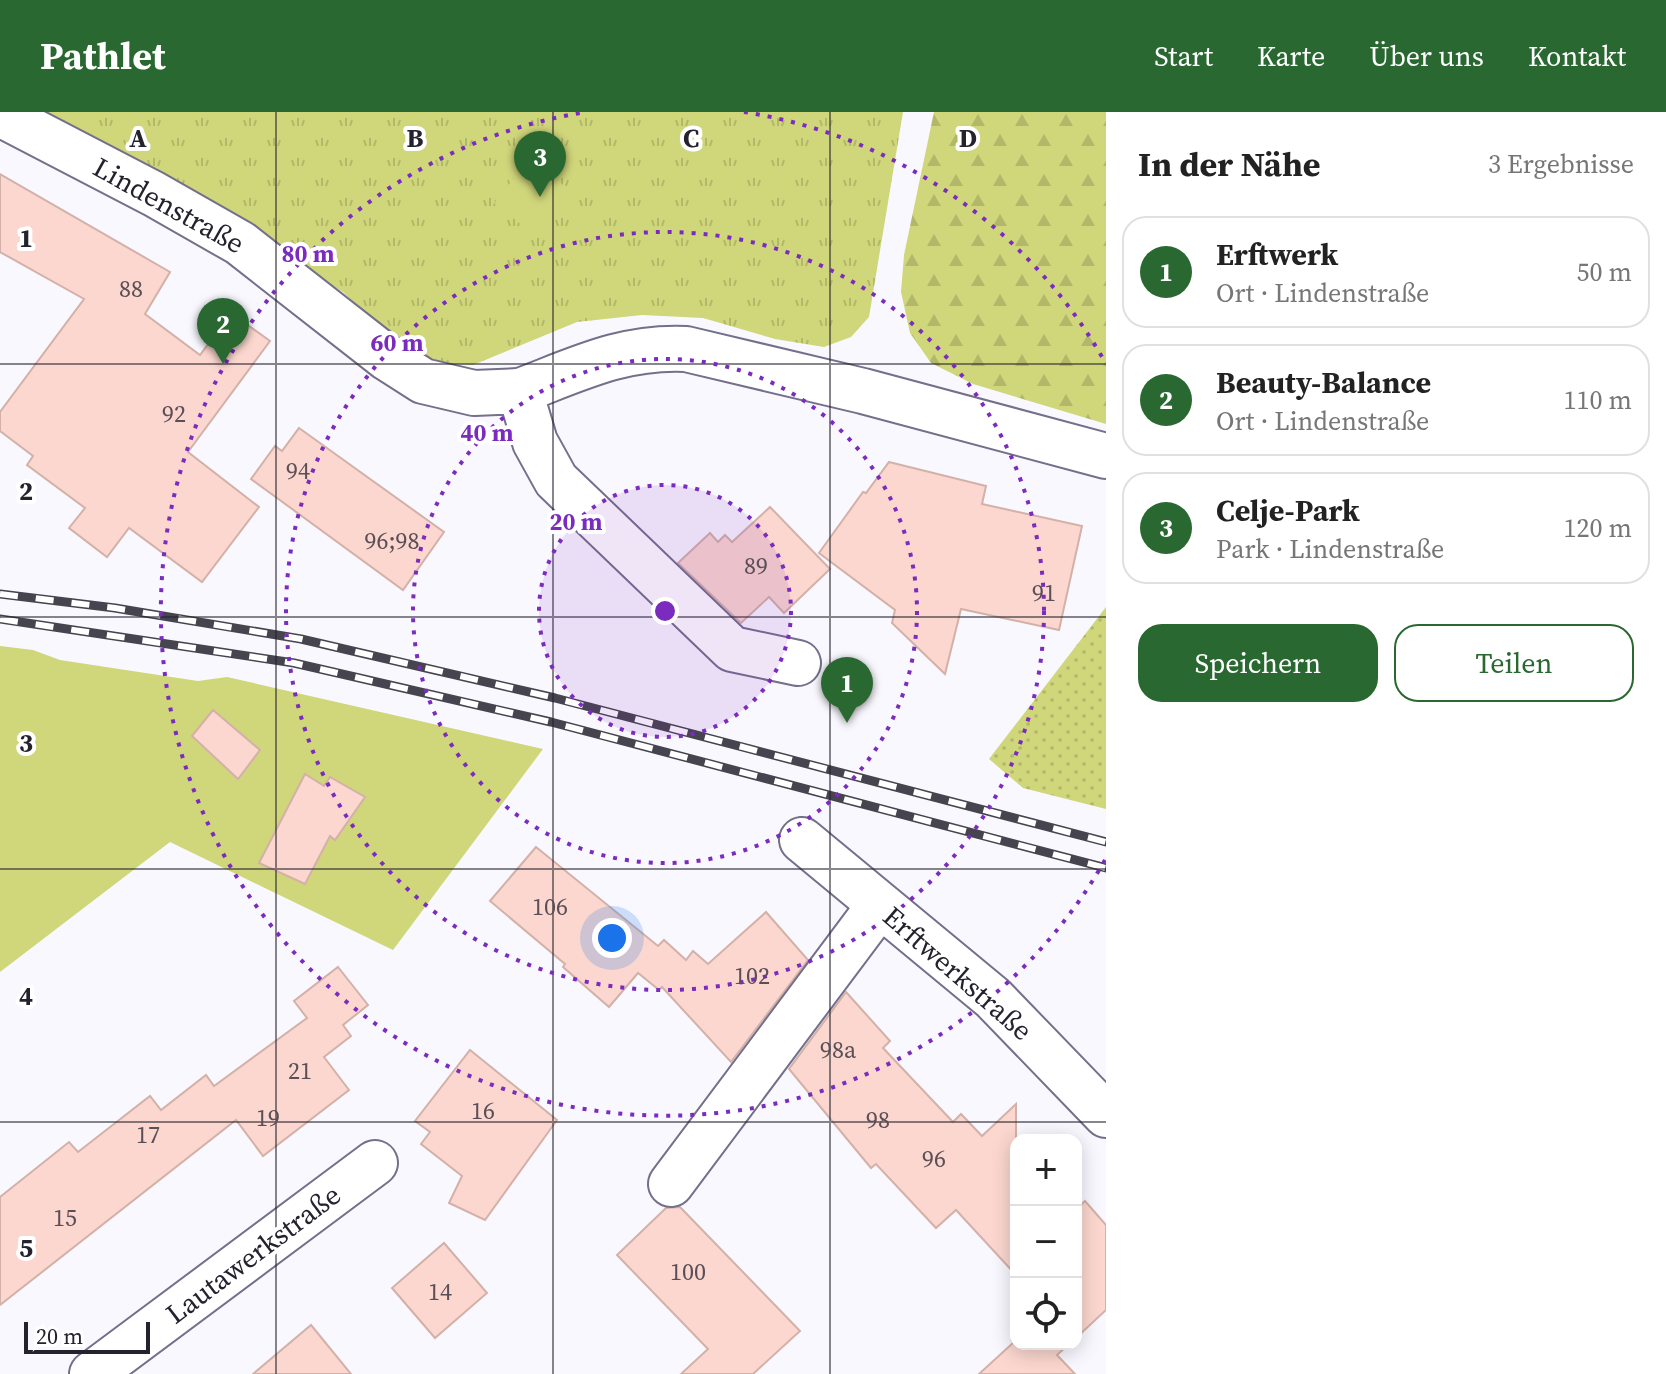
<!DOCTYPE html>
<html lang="de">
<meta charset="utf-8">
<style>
body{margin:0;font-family:"Source Serif 4",serif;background:#f6f6f6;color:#222}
.controls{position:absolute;right:24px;bottom:24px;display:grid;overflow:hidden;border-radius:16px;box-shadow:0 4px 20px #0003}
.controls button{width:72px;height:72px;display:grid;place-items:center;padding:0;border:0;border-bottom:2px solid #e0e0e0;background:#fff;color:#222;font:40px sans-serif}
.scale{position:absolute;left:24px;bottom:20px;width:126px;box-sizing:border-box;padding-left:8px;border:4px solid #24222d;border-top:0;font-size:22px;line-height:28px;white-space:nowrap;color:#24222d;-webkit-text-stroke:6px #fff;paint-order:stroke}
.you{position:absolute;left:612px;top:826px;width:28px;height:28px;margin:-20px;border:6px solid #fff;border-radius:50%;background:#1a73e8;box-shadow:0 0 0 12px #1a73e833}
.badge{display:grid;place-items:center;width:52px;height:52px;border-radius:50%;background:#296830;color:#fff;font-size:26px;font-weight:700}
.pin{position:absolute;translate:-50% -66px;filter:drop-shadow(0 2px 4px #0008)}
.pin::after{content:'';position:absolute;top:42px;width:28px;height:24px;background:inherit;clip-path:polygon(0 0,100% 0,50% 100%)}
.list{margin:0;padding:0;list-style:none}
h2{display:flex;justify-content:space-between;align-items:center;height:104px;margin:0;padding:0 32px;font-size:34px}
h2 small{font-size:26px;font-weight:400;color:#767676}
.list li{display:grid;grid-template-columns:52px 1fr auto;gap:24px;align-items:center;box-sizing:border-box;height:112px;margin:0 16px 16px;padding:0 16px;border:2px solid #e0e0e0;border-radius:24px}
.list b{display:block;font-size:30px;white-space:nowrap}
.list p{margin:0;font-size:26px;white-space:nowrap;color:#767676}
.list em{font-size:26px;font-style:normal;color:#767676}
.actions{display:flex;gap:16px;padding:24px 32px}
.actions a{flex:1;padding:18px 0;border:2px solid #296830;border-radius:24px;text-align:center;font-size:28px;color:#296830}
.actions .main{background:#296830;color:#fff}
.icon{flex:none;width:44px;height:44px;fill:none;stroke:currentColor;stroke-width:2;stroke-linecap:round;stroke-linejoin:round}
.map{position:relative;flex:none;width:1106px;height:1262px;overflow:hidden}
header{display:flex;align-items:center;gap:48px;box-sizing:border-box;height:112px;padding:0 40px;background:#296830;color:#fff}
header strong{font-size:38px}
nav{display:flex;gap:44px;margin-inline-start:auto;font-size:28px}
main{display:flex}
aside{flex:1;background:#fff}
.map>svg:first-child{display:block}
.grass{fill:url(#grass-dots)}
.forest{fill:url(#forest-firs)}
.park{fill:url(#park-tufts)}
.garden{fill:#d0d67a}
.building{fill:#fbd7cf;stroke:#d3b1a8;stroke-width:2}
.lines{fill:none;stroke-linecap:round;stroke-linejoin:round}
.minor-casing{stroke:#746f8a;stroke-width:48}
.minor{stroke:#fff;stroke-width:44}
.rail-casing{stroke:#46444e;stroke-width:9}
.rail{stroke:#fff;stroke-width:6;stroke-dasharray:18;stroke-linecap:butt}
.grid{fill:none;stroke:#24222d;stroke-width:2;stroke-opacity:0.55}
.ring{fill:none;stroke:#7b2cbf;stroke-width:4;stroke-dasharray:4 8}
.labels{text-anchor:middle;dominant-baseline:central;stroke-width:8;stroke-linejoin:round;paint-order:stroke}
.number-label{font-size:24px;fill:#5a4f56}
.street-label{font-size:28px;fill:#24222d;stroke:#fff}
.grid-label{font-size:26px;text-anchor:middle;font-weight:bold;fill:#24222d;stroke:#fff;stroke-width:8;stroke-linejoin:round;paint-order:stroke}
.centre{fill:#7b2cbf;stroke:#fff;stroke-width:4}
.ring-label{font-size:24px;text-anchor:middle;font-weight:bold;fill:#7b2cbf;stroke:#fff;stroke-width:8;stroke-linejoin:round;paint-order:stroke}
</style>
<header>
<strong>Pathlet</strong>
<nav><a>Start</a><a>Karte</a><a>Über uns</a><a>Kontakt</a></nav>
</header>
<main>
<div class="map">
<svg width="1106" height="1262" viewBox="0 0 1106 1262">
<defs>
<pattern id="grass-dots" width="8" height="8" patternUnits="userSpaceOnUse" patternTransform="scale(2)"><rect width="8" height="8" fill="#d0d67a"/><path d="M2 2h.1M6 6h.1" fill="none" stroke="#b2b76a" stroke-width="1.8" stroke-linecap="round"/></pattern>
<pattern id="forest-firs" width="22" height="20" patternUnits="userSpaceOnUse" patternTransform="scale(2)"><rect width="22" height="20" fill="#d0d67a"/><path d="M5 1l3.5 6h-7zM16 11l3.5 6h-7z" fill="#b2b76a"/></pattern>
<pattern id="park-tufts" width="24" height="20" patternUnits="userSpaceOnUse" patternTransform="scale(2)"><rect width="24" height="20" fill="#d0d67a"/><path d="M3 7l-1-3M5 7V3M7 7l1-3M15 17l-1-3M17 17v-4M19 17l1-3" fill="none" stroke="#b2b76a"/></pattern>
</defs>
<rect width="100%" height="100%" fill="#f9f8fe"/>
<polygon class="grass" points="1106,495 1106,697 1023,676 989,647"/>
<polygon class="forest" points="934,0 1106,0 1106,312 973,272 931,251 910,221 901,180 904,143"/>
<polygon class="park" points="37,0 903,0 869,205 851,225 824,235 775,227 703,206 642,203 577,210 473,253 416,250 343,180"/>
<g class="garden">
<polygon points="530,46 569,78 533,122 494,91"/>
<polygon points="0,534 33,538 60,548 198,569 227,565 543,637 393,838 170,730 0,860"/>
</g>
<g class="building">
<polygon points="0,62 170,160 145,202 200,243 231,201 270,229 188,340 259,395 202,470 129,416 107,445 69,416 85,396 27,353 33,344 0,319 0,300 84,187 0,140"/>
<polygon points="299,316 444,420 403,478 251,367 275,334 282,339"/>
<polygon points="889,350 986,374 982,392 1082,414 1059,518 961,497 945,562 892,511 895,498 819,441 863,380 866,381"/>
<polygon points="770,395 830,457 784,501 769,485 741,511 678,451 710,421 718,430 725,423 732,430"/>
<polygon points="213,598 260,638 238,667 192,624"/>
<polygon points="305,662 324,674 330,665 365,685 335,728 330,724 305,772 259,751"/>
<polygon points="536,735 658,834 664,828 686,848 693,839 708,852 766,800 808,848 731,950 662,875 659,878 638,861 609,895 563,855 565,852 490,789"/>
<polygon points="338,855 368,893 343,913 351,924 324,945 349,978 263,1044 236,1008 0,1193 0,1085 69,1030 78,1040 150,984 161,998 206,963 214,974 307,906 294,889"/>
<polygon points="846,880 890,929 883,936 953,1010 961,1002 982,1024 1016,992 1016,1163 956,1098 936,1116 876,1052 871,1056 789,957"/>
<polygon points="470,938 557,1008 485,1108 449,1091 462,1064 421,1032 430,1020 415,1009"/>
<polygon points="1085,1089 1106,1113 1106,1198 1076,1226 1076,1097"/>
<polygon points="680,1095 800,1219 753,1262 681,1262 708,1237 617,1143 666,1096"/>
<polygon points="444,1131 487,1181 435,1226 392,1176"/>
<polygon points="311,1213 351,1262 253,1262"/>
<polygon points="1016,1225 1016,1232 1069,1232 1057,1243 1075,1262 979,1262 1014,1230 1012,1228"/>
</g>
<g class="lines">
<g class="minor-casing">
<g id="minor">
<polyline points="0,2 154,82 240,131 387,246 423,269 474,281 520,279 535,330 556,368 732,537 798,551"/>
<path d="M520,279c58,-22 103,-45 166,-42l177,42 243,65"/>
<polyline points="802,728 993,886 1106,1003"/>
<polyline points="671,1072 879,794"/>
<polyline points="92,1262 375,1051"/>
</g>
</g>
<use href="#minor" class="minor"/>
<g class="rail-casing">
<g id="rail">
<polyline points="0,482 115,496 301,527 555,586 1106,730"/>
<polyline points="0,507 294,551 551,610 1106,756"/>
</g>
</g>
<use href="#rail" class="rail"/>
</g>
<path class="grid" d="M276,0v1262M553,0v1262M830,0v1262M0,252h1106M0,505h1106M0,757h1106M0,1010h1106"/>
<circle cx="665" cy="499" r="126" fill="#7b2cbf" fill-opacity=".12"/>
<g class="ring">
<circle cx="665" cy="499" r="126"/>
<circle cx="665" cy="499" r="252"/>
<circle cx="665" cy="499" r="379"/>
<path d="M1105 748A505 505 0 1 1 586 0M744 0A505 505 0 0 1 1105 250"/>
</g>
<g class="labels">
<g class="number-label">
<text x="131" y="176">88</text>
<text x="174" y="301">92</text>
<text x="298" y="358">94</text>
<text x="392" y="428">96;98</text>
<text x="756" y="453">89</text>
<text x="1044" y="480">91</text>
<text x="550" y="794">106</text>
<text x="752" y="863">102</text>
<text x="838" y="937">98a</text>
<text x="300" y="958">21</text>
<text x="483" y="998">16</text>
<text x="268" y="1005">19</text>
<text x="878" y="1007">98</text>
<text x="148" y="1022">17</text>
<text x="934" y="1046">96</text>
<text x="65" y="1105">15</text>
<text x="688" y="1159">100</text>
<text x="440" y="1179">14</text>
</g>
<g class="street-label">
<text transform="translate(169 93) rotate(29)">Lindenstraße</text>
<text transform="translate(958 861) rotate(41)">Erftwerkstraße</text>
<text transform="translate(253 1142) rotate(-37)">Lautawerkstraße</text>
</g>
</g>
<g class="grid-label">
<text x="138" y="35">A</text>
<text x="415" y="35">B</text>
<text x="691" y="35">C</text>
<text x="968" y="35">D</text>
<text x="26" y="135">1</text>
<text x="26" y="388">2</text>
<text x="26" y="640">3</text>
<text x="26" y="893">4</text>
<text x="26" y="1145">5</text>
</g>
<circle cx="665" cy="499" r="12" class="centre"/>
<g class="ring-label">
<text x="308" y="150">80 m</text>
<text x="397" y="239">60 m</text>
<text x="487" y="329">40 m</text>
<text x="576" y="418">20 m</text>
</g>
</svg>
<div class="controls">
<button>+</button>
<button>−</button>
<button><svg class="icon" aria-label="locate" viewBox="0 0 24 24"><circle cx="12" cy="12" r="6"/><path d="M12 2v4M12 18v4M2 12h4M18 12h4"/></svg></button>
</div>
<div class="scale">20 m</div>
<div class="you"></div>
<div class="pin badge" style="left:847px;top:611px">1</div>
<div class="pin badge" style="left:223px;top:252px">2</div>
<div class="pin badge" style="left:540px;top:85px">3</div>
</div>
<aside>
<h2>In der Nähe<small>3 Ergebnisse</small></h2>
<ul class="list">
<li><span class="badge">1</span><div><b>Erftwerk</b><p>Ort · Lindenstraße</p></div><em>50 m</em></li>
<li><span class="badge">2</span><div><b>Beauty-Balance</b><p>Ort · Lindenstraße</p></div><em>110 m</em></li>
<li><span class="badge">3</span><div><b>Celje-Park</b><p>Park · Lindenstraße</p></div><em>120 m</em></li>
</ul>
<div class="actions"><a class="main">Speichern</a><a>Teilen</a></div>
</aside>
</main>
